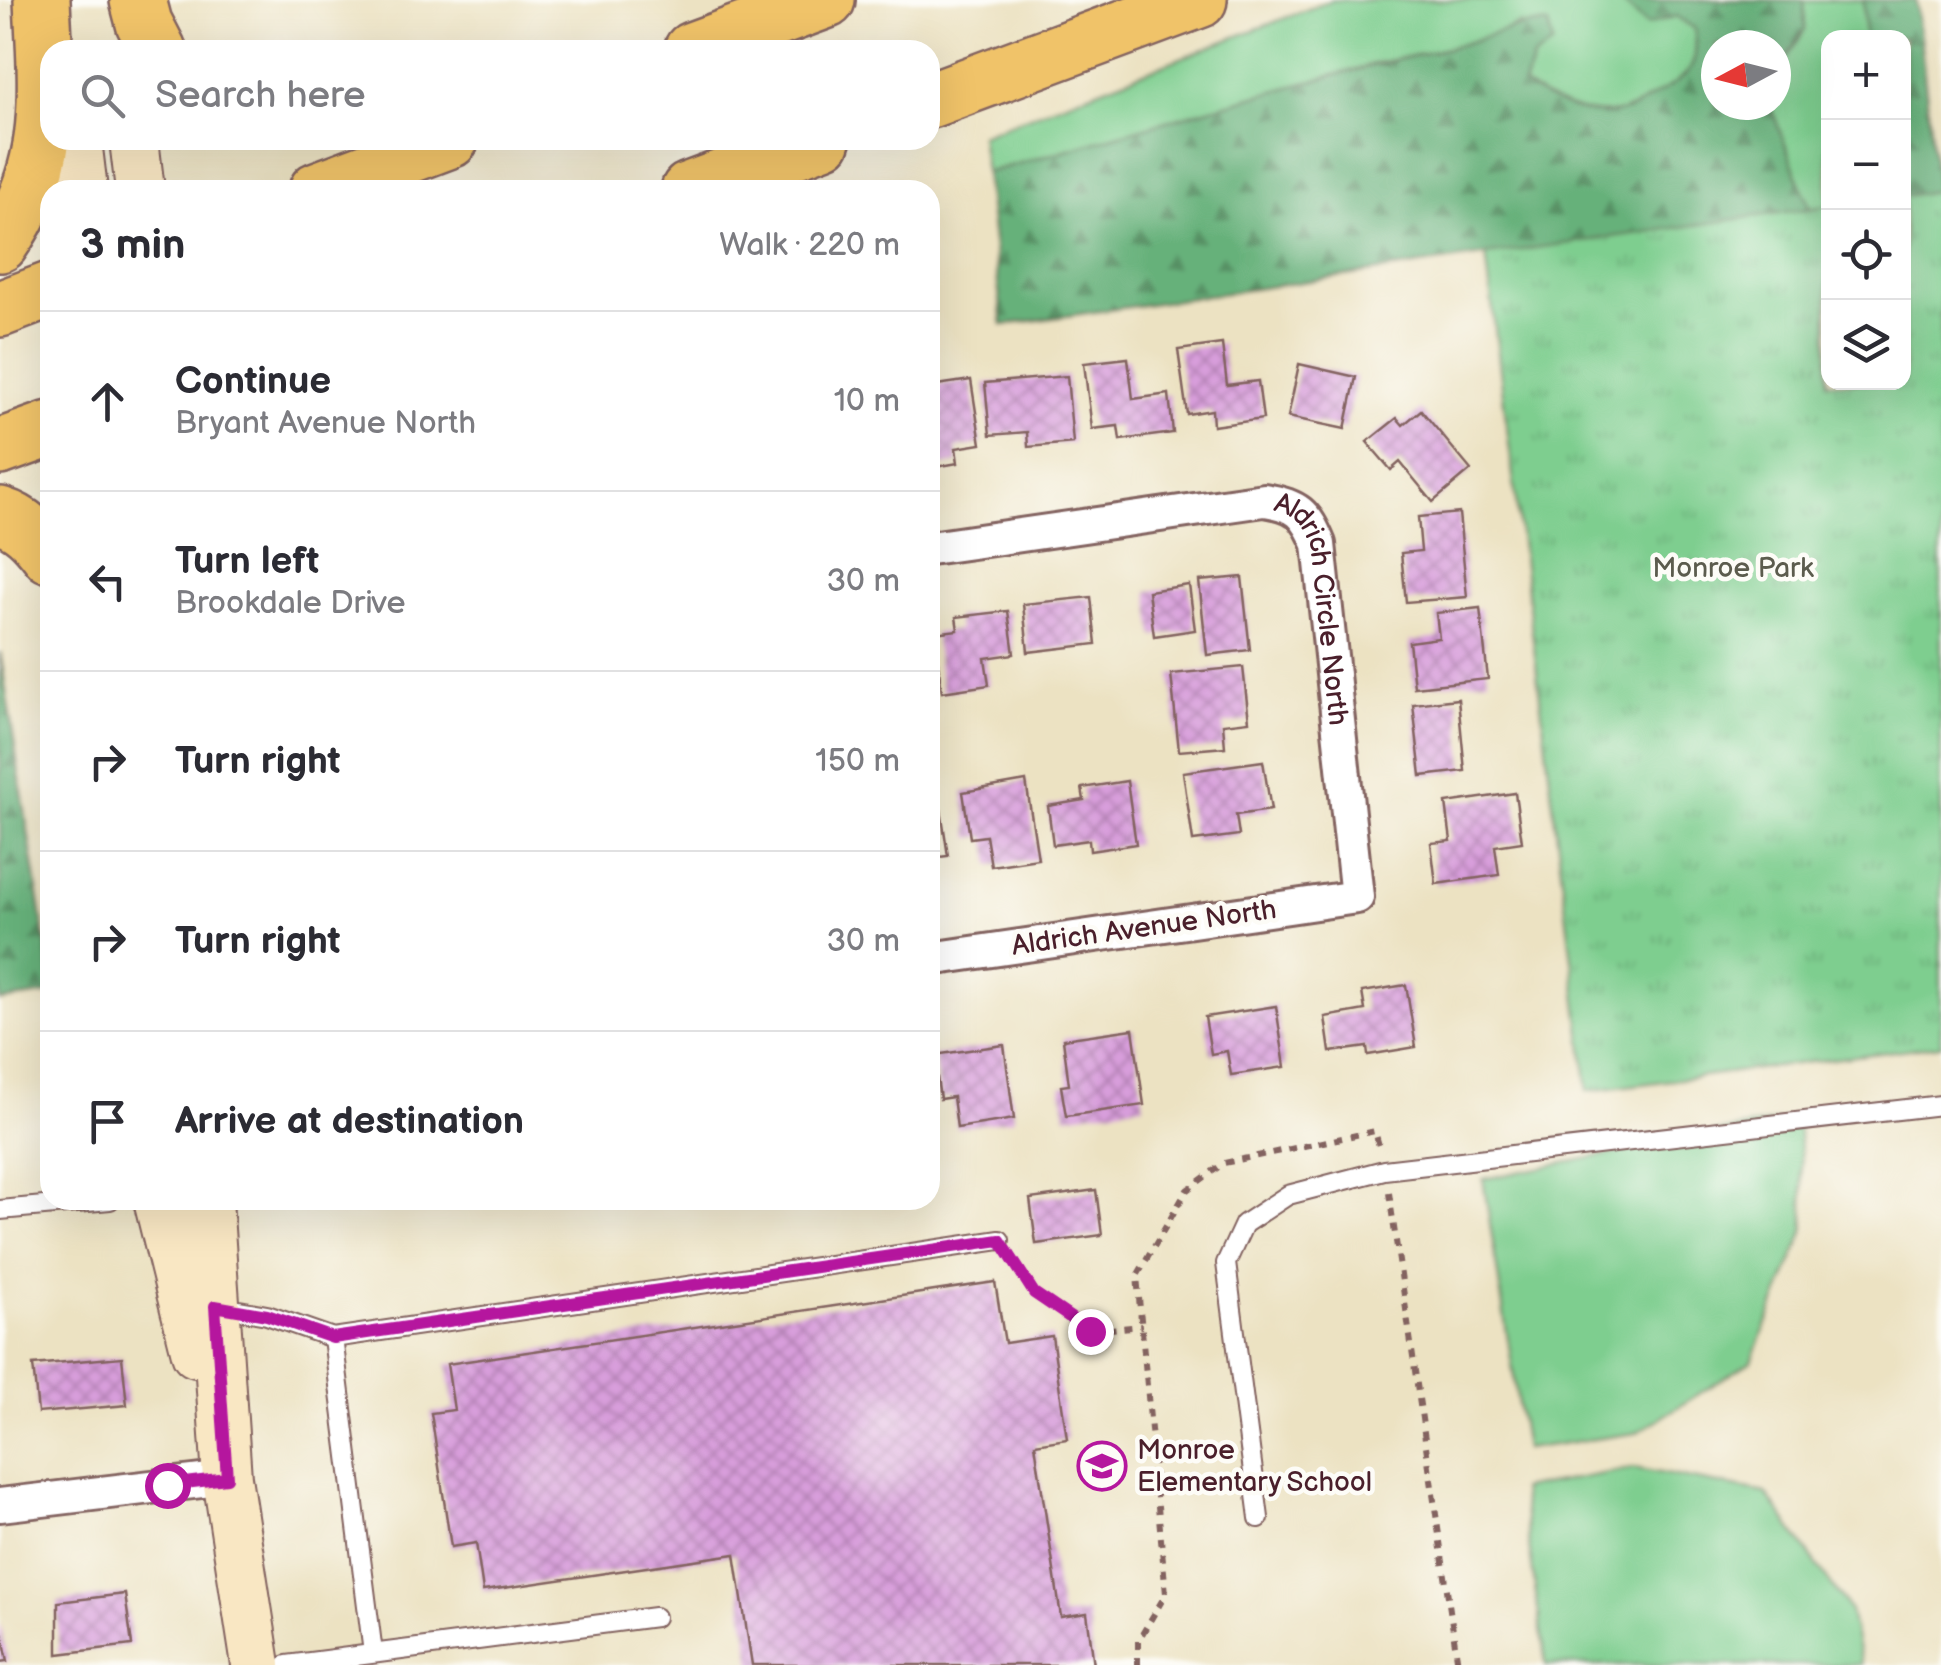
<!DOCTYPE html>
<meta charset="utf-8">
<style>
body{margin:0;font-family:"Balsamiq Sans",sans-serif;background:#f7f7f7;color:#2b2b33}
.controls{position:absolute;right:30px;top:30px;display:grid;overflow:hidden;border-radius:20px;box-shadow:0 10px 40px #0002}
.controls button{width:90px;height:90px;display:grid;place-items:center;padding:0;border:0;border-bottom:2px solid #e1e1e2;background:#fff;color:#2b2b33;font:50px sans-serif}
.compass{position:absolute;left:1701px;top:30px;width:90px;height:90px;border-radius:50%;background:#fff;box-shadow:0 10px 40px #0002;rotate:263deg}
.stop{position:absolute;width:30px;height:30px;margin:-22px;border:8px solid #b5179e;border-radius:50%;background:#fff}
.stop.end{background:#b5179e;border-color:#fff;box-shadow:0 2px 10px #0008}
.list{margin:0;padding:0;list-style:none}
h2{display:flex;justify-content:space-between;align-items:center;height:130px;margin:0;padding:0 40px;font-size:42px}
h2 small{font-size:32px;font-weight:400;color:#7c7c81}
.list li{display:grid;grid-template-columns:65px 1fr auto;gap:30px;align-items:center;box-sizing:border-box;height:180px;padding:0 40px;border-top:2px solid #e1e1e2}
.list b{display:block;font-size:38px;white-space:nowrap}
.list p{margin:0;font-size:32px;white-space:nowrap;color:#7c7c81}
.list em{font-size:32px;font-style:normal;color:#7c7c81}
.icon{flex:none;width:55px;height:55px;fill:none;stroke:currentColor;stroke-width:2;stroke-linecap:round;stroke-linejoin:round}
.map{position:relative;flex:none;width:1941px;height:1665px;overflow:hidden}
.search{position:absolute;background:#fff;box-shadow:0 10px 40px #0002;left:40px;top:40px;width:900px;height:110px;display:flex;align-items:center;gap:25px;box-sizing:border-box;padding:0 35px;border-radius:30px;color:#7c7c81;font-size:38px}
.panel{position:absolute;background:#fff;box-shadow:0 10px 40px #0002;left:40px;top:180px;width:900px;height:1030px;border-radius:30px}
.map>svg:first-child{display:block}
.grass{fill:#7ece8f;stroke:#64765d;stroke-width:2.5}
.forest{fill:url(#forest-firs);stroke:#586852;stroke-width:2.5}
.park{fill:url(#park-tufts);stroke:#64765d;stroke-width:2.5}
.building{fill:url(#building-cross-hatch)}
.lines{fill:none;stroke-linecap:round;stroke-linejoin:round}
.lane-casing{stroke:#836360;stroke-width:22}
.street-casing{stroke:#836360;stroke-width:38}
.secondary-casing{stroke:#836360;stroke-width:52}
.highway-casing{stroke:#836360;stroke-width:60}
.path{stroke:#836360;stroke-width:6;stroke-dasharray:8 8;stroke-linecap:butt}
.lane{stroke:#fff;stroke-width:18}
.street{stroke:#fff;stroke-width:32}
.secondary{stroke:#f9e7c3;stroke-width:48}
.highway{stroke:#f0c369;stroke-width:55}
.route{stroke:#b5179e;stroke-width:12}
.labels{text-anchor:middle;dominant-baseline:central;stroke-width:9;stroke-linejoin:round;paint-order:stroke}
.park-label{font-size:28px;fill:#5c5c4e;stroke:#fdfcf7}
.street-label{font-size:28px;fill:#4a1f2b;stroke:#fdfcf7}
.poi-label{font-size:28px;fill:#4a1f2b;stroke:#fdfcf7;text-anchor:start}
</style>
<div class="map">
<svg width="1941" height="1665" viewBox="0 0 1941 1665">
<defs>
<pattern id="forest-firs" width="22" height="20" patternUnits="userSpaceOnUse" patternTransform="scale(2.5)"><rect width="22" height="20" fill="#66b17a"/><path d="M5 1l3.5 6h-7zM16 11l3.5 6h-7z" fill="#568f64"/></pattern>
<pattern id="park-tufts" width="24" height="20" patternUnits="userSpaceOnUse" patternTransform="scale(2.5)"><rect width="24" height="20" fill="#7ece8f"/><path d="M3 7l-1-3M5 7V3M7 7l1-3M15 17l-1-3M17 17v-4M19 17l1-3" fill="none" stroke="#6eb07c"/></pattern>
<pattern id="building-cross-hatch" width="8" height="8" patternUnits="userSpaceOnUse" patternTransform="scale(2.5)"><rect width="8" height="8" fill="#d89edb"/><path d="M0 0l8 8M0 8l8-8" fill="none" stroke="#b180b2"/></pattern>
</defs>
<rect width="100%" height="100%" fill="#fdfcf7"/>
<filter id="ink" filterUnits="userSpaceOnUse"><feTurbulence type="fractalNoise" baseFrequency=".01" numOctaves="2"/><feDisplacementMap in="SourceGraphic" scale="20" xChannelSelector="R" yChannelSelector="G"/><feConvolveMatrix kernelMatrix="1 2 1 2 8 2 1 2 1" color-interpolation-filters="sRGB"/></filter>
<filter id="wash" filterUnits="userSpaceOnUse"><feTurbulence type="fractalNoise" baseFrequency=".0048" numOctaves="4" result="noise"/><feDisplacementMap in="SourceGraphic" scale="40" xChannelSelector="R" yChannelSelector="G"/><feGaussianBlur stdDeviation="2.25" result="paint"/><feColorMatrix in="noise" values="0 0 0 0 0 0 0 0 0 0 0 0 0 0 0 0 0 1.4 0 .05"/><feComposite in="paint" operator="in"/></filter>
<g filter="url(#wash)">
<rect width="100%" height="100%" fill="#ece2c2"/>
<g class="grass">
<path d="M1332,0h287l57,16 19,13c4,35 -3,45 -33,62 -11,6 -23,15 -35,19 -35,11 -75,-6 -103,-25l9,-26 -12,-35 -50,19 -97,21 -389,109 -5,-38z"/>
<polygon points="1804,0 1863,0 1865,37 1828,38 1828,206 1810,209 1770,110 1770,105 1776,105 1776,75 1805,29"/>
<polygon points="1798,1117 1805,1229 1752,1361 1636,1433 1525,1449 1483,1179"/>
<polygon points="1634,1468 1766,1493 1850,1611 1861,1665 1546,1665 1521,1489"/>
</g>
<g class="forest">
<path d="M1619,0h185l1,29 -29,46v-30h-60v60h54l40,104 -807,116 -18,-152c152,-43 305,-90 459,-124 37,-8 66,-26 104,-24l5,19 -20,15 -9,26c29,19 68,36 104,25 11,-4 23,-13 34,-19 30,-17 37,-27 33,-62l-19,-13 -29,9z"/>
<polygon points="1863,0 1916,0 1937,191 1904,196 1904,38 1865,37"/>
<polygon points="0,652 50,970 50,994 0,1001"/>
</g>
<polygon class="park" points="1941,190 1941,1045 1588,1091 1486,255 1828,206 1828,382 1904,382 1904,196"/>
<g id="blocks">
<g class="building">
<polygon points="1222,344 1227,385 1258,381 1263,419 1213,426 1212,410 1187,414 1178,350"/>
<polygon points="1128,358 1133,399 1169,394 1173,433 1120,440 1118,426 1092,429 1084,363"/>
<polygon points="1299,364 1356,377 1345,429 1288,417"/>
<polygon points="1067,376 1073,443 1028,447 1027,432 990,435 985,383"/>
<polygon points="971,380 981,444 956,448 958,463 930,468 930,429 933,428 930,386"/>
<polygon points="1421,410 1471,470 1433,502 1400,462 1391,470 1367,442 1397,418 1403,425"/>
<polygon points="1459,513 1467,597 1406,602 1401,553 1421,551 1418,517"/>
<polygon points="1242,577 1250,650 1207,655 1199,581"/>
<polygon points="1189,585 1195,630 1154,636 1148,591"/>
<polygon points="1091,597 1096,644 1028,652 1023,604"/>
<polygon points="1480,608 1488,679 1414,687 1409,642 1439,638 1436,613"/>
<polygon points="1008,611 1014,654 985,658 989,685 942,692 934,633 958,630 956,617"/>
<polygon points="1243,667 1249,721 1223,724 1225,747 1179,751 1171,674"/>
<polygon points="1458,699 1465,771 1421,776 1413,704"/>
<polygon points="1263,761 1271,810 1236,815 1239,835 1193,841 1183,772"/>
<polygon points="1026,781 1038,859 991,866 986,836 970,838 963,792"/>
<polygon points="1127,781 1136,844 1090,851 1089,840 1053,845 1048,806 1084,800 1082,788"/>
<polygon points="938,790 948,856 930,858 930,791"/>
<polygon points="1515,793 1522,842 1495,846 1499,875 1436,884 1431,843 1451,841 1446,803"/>
<polygon points="1406,985 1416,1047 1368,1055 1367,1047 1330,1052 1325,1017 1365,1010 1362,992"/>
<polygon points="1276,1006 1285,1067 1231,1075 1227,1051 1211,1054 1205,1017"/>
<polygon points="1133,1029 1144,1105 1066,1116 1061,1086 1069,1085 1063,1039"/>
<polygon points="1004,1045 1014,1119 957,1128 953,1097 940,1099 934,1055"/>
<polygon points="1096,1190 1102,1235 1036,1244 1030,1199"/>
<polygon points="995,1282 1005,1343 1052,1336 1067,1439 1035,1444 1061,1617 1087,1613 1094,1665 752,1665 735,1554 483,1591 476,1543 451,1547 431,1413 454,1410 447,1364"/>
<polygon points="122,1357 127,1405 38,1413 33,1365"/>
<polygon points="125,1594 132,1645 58,1654 58,1602"/>
<polygon points="0,1623 8,1661 0,1662"/>
</g>
</g>
</g>
<g filter="url(#ink)">
<use href="#blocks" fill-opacity="0" stroke="#836360" stroke-width="2.5"/>
<g class="lines">
<g class="lane-casing">
<g id="lane">
<polyline points="0,1210 110,1200"/>
<polyline points="216,1306 267,1315 333,1338 373,1653"/>
<polyline points="333,1338 1000,1240"/>
<polyline points="1259,1518 1226,1263 1244,1224 1288,1195 1384,1170 1941,1105"/>
<polyline points="287,1665 655,1617"/>
</g>
</g>
<g class="street-casing">
<g id="street">
<path id="s1" d="M930,548l334,-48c34,5 42,13 55,44l38,353 -427,62"/>
<polyline points="0,1505 227,1478"/>
</g>
</g>
<g class="secondary-casing">
<g id="secondary">
<polyline points="77,140 83,190"/>
<polyline points="134,140 140,190"/>
<polyline points="158,1200 196,1353"/>
<polyline points="208,1200 227,1478 256,1665"/>
</g>
</g>
<g class="highway-casing">
<g id="highway">
<polyline points="138,0 144,23 158,50"/>
<polyline points="692,50 827,0"/>
<polyline points="930,100 1199,0"/>
<polyline points="317,190 450,140"/>
<polyline points="689,190 823,140"/>
<path d="M0,244c56,-77 46,-155 42,-244"/>
<polyline points="0,309 50,290"/>
<polyline points="0,447 50,429"/>
<path d="M0,515c23,7 36,22 50,40"/>
</g>
</g>
<g class="path">
<polyline points="1389,1193 1458,1665"/>
<polyline points="1011,1257 1034,1293 1090,1331 1142,1326"/>
<polyline points="1138,1665 1138,1641 1166,1594 1137,1276 1187,1190 1224,1163 1375,1131 1379,1146"/>
</g>
<use href="#lane" class="lane"/>
<use href="#street" class="street"/>
<use href="#secondary" class="secondary"/>
<use href="#highway" class="highway"/>
</g>
</g>
<g class="lines" filter="url(#ink)">
<polyline class="route" points="167,1485 227,1478 215,1306 267,1315 333,1338 1000,1240 1034,1293 1090,1331"/>
</g>
<defs>
<g id="school-ring" transform="scale(2.5)"><circle r="9.5" fill="#fdfcf7" stroke="#b5179e" stroke-width="1.5"/><path d="M0-5L7-2L0 1L-7-2ZM-4 1L0 2.5L4 1V4Q0 6-4 4Z" fill="#b5179e"/></g>
</defs>
<g fill-rule="evenodd">
<use href="#school-ring" x="1102" y="1466"/>
</g>
<g class="labels">
<g class="park-label">
<text x="1733" y="568">Monroe Park</text>
</g>
<g class="street-label">
<text stroke="none"><textPath href="#s1" startOffset="472">Aldrich Circle North</textPath></text>
<text transform="translate(1144 928) rotate(-8)">Aldrich Avenue North</text>
</g>
<g class="poi-label">
<text x="1137" y="1450">Monroe<tspan x="1137" dy="32">Elementary School</tspan></text>
</g>
</g>
</svg>
<div class="controls">
<button>+</button>
<button>−</button>
<button><svg class="icon" aria-label="locate" viewBox="0 0 24 24"><circle cx="12" cy="12" r="6"/><path d="M12 2v4M12 18v4M2 12h4M18 12h4"/></svg></button>
<button><svg class="icon" aria-label="layers" viewBox="0 0 24 24"><path d="M12 4l9 5-9 5-9-5zM3 14l9 5 9-5"/></svg></button>
</div>
<svg class="compass" viewBox="-18 -18 36 36"><path d="M0-13l5 13h-10z" fill="#e53935"/><path d="M0 13l5-13h-10z" fill="#7c7c81"/></svg>
<div class="stop" style="left:167px;top:1485px"></div>
<div class="stop end" style="left:1090px;top:1331px"></div>
<div class="search"><svg class="icon" aria-label="search" viewBox="0 0 24 24"><circle cx="10" cy="10" r="6"/><path d="M15 15l6 6"/></svg>Search here</div>
<section class="panel">
<h2>3 min<small>Walk · 220 m</small></h2>
<ul class="list">
<li><svg class="icon" aria-label="ahead" viewBox="0 0 24 24"><path d="M12 20V5M6 11l6-6 6 6"/></svg><div><b>Continue</b><p>Bryant Avenue North</p></div><em>10 m</em></li>
<li><svg class="icon" aria-label="left" viewBox="0 0 24 24"><path d="M17 20v-9H6M10 6l-5 5 5 5"/></svg><div><b>Turn left</b><p>Brookdale Drive</p></div><em>30 m</em></li>
<li><svg class="icon" aria-label="right" viewBox="0 0 24 24"><path d="M7 20v-9h11M14 6l5 5-5 5"/></svg><div><b>Turn right</b></div><em>150 m</em></li>
<li><svg class="icon" aria-label="right" viewBox="0 0 24 24"><path d="M7 20v-9h11M14 6l5 5-5 5"/></svg><div><b>Turn right</b></div><em>30 m</em></li>
<li><svg class="icon" aria-label="arrive" viewBox="0 0 24 24"><path d="M6 21V4h12l-3 4 3 4H6"/></svg><div><b>Arrive at destination</b></div></li>
</ul>
</section>
</div>
